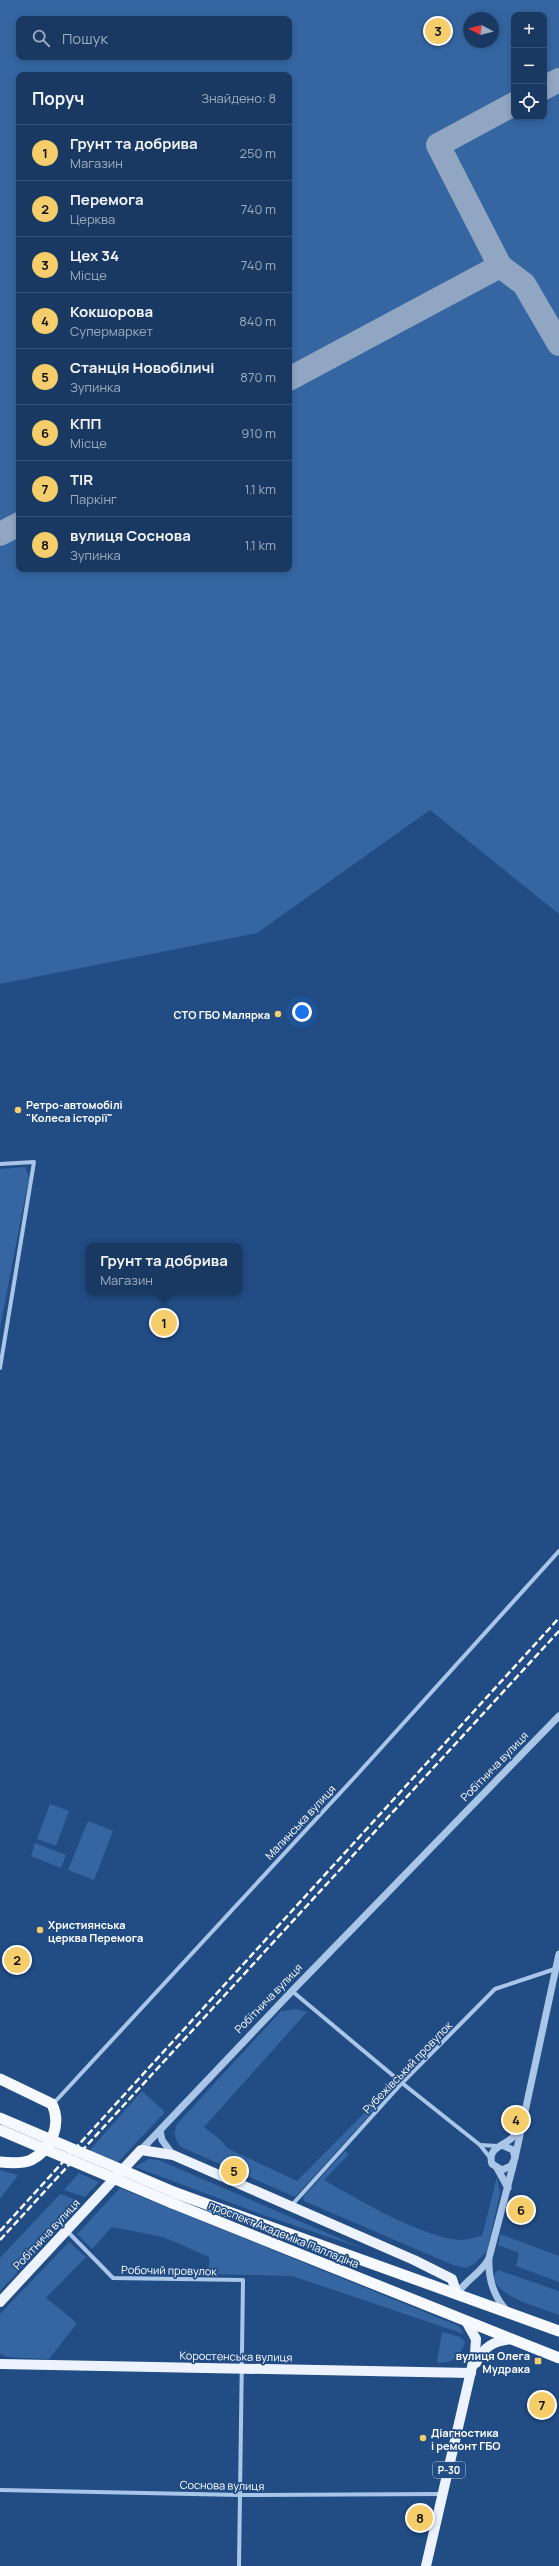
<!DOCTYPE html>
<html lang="uk">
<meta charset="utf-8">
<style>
body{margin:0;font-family:Manrope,sans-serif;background:#224069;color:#f1f3f6}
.controls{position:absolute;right:12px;top:12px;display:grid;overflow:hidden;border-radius:8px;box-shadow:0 2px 6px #0003}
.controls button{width:36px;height:36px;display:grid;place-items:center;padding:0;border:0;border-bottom:1px solid #375378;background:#193963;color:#f1f3f6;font:20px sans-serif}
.compass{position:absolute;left:463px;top:12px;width:36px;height:36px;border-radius:50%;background:#193963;box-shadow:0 2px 6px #0003;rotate:277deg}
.you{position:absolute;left:302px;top:1012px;width:14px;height:14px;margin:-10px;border:3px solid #fff;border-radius:50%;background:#1a73e8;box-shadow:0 0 0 6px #1a73e833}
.badge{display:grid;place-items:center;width:26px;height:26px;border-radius:50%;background:#f5cd6b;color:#111;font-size:13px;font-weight:700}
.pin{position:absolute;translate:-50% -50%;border:2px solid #fff;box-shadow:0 1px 4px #0006}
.popup{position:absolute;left:86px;top:1243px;width:156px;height:52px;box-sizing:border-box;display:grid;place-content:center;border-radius:8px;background:#193963;filter:drop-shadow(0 1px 3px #0005);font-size:13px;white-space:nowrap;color:#9facbe}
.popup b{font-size:15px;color:#f1f3f6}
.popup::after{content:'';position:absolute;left:50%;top:100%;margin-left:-8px;border:8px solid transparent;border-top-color:#193963}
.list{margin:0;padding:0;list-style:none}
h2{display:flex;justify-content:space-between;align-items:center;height:52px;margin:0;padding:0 16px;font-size:17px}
h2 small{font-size:13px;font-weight:400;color:#9facbe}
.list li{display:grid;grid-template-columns:26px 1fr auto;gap:12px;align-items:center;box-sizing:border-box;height:56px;padding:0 16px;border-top:1px solid #375378}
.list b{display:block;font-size:15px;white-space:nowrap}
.list p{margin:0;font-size:13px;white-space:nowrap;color:#9facbe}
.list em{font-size:13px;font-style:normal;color:#9facbe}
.icon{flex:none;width:22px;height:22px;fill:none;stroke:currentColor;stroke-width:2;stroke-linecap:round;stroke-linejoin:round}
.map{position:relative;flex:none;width:559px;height:2566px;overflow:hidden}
.search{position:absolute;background:#193963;box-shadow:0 2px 6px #0003;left:16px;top:16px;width:276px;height:44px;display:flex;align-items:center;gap:10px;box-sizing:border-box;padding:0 14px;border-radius:8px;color:#9facbe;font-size:15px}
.panel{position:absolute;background:#193963;box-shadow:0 2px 6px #0003;left:16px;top:72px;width:276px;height:500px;border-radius:8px}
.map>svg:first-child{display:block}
.green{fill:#3566a1;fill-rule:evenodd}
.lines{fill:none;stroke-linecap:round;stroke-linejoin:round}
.taxiway{stroke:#90a6c2;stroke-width:24}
.minor{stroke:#a9c6e9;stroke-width:4}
.tertiary{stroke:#a9c6e9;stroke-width:7}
.primary{stroke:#ecf3fe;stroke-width:10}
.trunk{stroke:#f6f9fe;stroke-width:11}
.rail{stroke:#fff;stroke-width:2.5;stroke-dasharray:7 3;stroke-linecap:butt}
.trunk-bridge{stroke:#f6f9fe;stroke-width:11}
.poi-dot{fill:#f5cd6b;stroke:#214c84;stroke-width:1.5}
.labels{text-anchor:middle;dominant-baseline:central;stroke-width:3.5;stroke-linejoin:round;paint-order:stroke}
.shield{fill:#214c84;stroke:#bcc9da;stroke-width:1}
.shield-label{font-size:10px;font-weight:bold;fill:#fff}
.poi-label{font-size:11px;font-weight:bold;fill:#fff;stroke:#214c84;text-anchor:start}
.street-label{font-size:11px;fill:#fff;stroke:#214c84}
</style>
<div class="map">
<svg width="559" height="2566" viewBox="0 0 559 2566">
<rect width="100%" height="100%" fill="#214c84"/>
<g class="green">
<path d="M0,0h559v914l-129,-104 -173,123 -257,51zM514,15h30v102h-30zM469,18h24v24h-24zM19,19h270v38h-270zM19,75h270v494h-270z"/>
<polygon points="25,1167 29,1177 0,1328 0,1169"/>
<polygon points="50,1804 69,1811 56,1846 37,1839"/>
<polygon points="88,1821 113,1831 94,1880 68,1870"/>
<polygon points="35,1843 66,1855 61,1868 31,1856"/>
<path d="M296,2009l11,3 -103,115 18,14 5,7 70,33 94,-95 2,3 -98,108 -114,-50c-6,-8 -8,-12 -4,-23l104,-113z"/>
<polygon points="142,2091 165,2112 118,2162 89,2151"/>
<path d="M345,2151l4,3 -25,26c33,19 99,58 137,60 6,0 14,-3 21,-4l15,-59 3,16 -13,58 -13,13 -8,4 -13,-3 -149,-64 -1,-4z"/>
<polygon points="149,2159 159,2160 364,2249 266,2216 135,2167"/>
<polygon points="0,2170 18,2175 0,2199"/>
<polygon points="79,2173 99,2182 85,2197 64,2190"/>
<polygon points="120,2188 459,2326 464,2334 292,2276 209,2274 209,2257 163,2237 112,2227 92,2249 77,2234"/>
<polygon points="60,2194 82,2202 0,2291 0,2258"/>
<polygon points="500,2234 559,2256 559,2282 516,2266 519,2253 498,2245"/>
<polygon points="69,2242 86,2257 46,2298 77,2323 49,2359 7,2357 0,2354 0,2314"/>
<path d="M498,2270l61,21v24c-18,-7 -63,-18 -66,-39z"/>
<path d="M442,2332l19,5 4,5c-4,13 -13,23 -28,20z"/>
</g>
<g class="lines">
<g class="taxiway">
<polyline points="544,88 559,80"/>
<polyline points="514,104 438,145 500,266 524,284 559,344"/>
<polyline points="289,379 500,266"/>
<polyline points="0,534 19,524"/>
</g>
<g class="minor">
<polyline points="0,1164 34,1162 0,1368"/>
<polyline points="292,1991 402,2083 480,2145 491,2159"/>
<polyline points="53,2104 354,1778 559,1551"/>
<polyline points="480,2145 497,2146"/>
<polyline points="291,2206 402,2083 495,1989 555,1969"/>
<polyline points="67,2231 113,2278 243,2280 239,2566"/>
<polyline points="0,2490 240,2495 443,2494"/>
</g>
<g class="tertiary">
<polyline points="160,2131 162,2140 173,2155"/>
<path d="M502,2145l11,5 2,8 -4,8 -9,4 -10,-6c-5,-16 11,-18 20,-26 3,-3 5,-7 7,-11"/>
<polyline points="141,2150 292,1991 559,1716"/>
<polyline points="515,2158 559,1954"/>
<polyline points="497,2168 508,2188"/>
<path d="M457,2294c8,-13 23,-20 31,-34"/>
<path d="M507,2311c-14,-15 -19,-32 -18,-53l25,-96"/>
</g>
<g class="primary">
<polyline points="0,2302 141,2150 173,2155 414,2260 452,2279 457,2294"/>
<path d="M476,2363c8,-17 18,-22 36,-24"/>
<polyline points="0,2364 471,2373"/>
<polyline points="426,2566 475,2354 476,2339 466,2321"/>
</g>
<g class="trunk">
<path d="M0,2079l52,25c10,21 -1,46 -21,56 -9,4 -21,3 -31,2"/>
<polyline points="176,2193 559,2331"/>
<polyline points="172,2203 559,2358"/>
</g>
<g class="rail">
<polyline points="0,2231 559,1618"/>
<polyline points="0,2240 559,1631"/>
</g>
<g class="trunk-bridge">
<polyline points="0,2118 176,2193"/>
<polyline points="0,2130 172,2203"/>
</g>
</g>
<g class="poi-dot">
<circle cx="278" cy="1014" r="4"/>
<circle cx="18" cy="1110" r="4"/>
<circle cx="40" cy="1930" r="4"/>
<rect x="534" y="2357" width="8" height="8" rx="2"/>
<circle cx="423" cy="2438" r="4"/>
</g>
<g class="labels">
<rect class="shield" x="433" y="2462" width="32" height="16" rx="3"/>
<g class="shield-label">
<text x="449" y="2470">Р-30</text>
</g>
<g class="poi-label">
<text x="270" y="1014" text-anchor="end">СТО ГБО Малярка</text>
<text x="26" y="1104">Ретро-автомобілі<tspan x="26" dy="13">"Колеса історії"</tspan></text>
<text x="48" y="1924">Християнська<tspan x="48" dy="13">церква Перемога</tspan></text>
<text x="530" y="2355" text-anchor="end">вулиця Олега<tspan x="530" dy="13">Мудрака</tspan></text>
<text x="431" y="2432">Діагностика<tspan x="431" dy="13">і ремонт ГБО</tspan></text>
</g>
<g class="street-label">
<text transform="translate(494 1766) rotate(-46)">Робітнича вулиця</text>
<text transform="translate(300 1822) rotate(-47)">Малинська вулиця</text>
<text transform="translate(268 1998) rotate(-46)">Робітнича вулиця</text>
<text transform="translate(407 2067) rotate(-46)">Рубежівський провулок</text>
<text transform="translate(46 2234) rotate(-47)">Робітнича вулиця</text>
<text transform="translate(284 2234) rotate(22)">проспект Академіка Палладіна</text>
<text transform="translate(169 2270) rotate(1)">Робочий провулок</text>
<text transform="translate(236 2356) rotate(1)">Коростенська вулиця</text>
<text transform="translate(222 2485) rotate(1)">Соснова вулиця</text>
</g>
</g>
</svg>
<div class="controls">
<button>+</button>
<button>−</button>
<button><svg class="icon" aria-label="locate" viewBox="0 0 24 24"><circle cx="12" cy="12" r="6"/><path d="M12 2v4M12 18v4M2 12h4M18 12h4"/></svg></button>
</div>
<svg class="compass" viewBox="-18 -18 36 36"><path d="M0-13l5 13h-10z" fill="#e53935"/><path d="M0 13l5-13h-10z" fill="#9facbe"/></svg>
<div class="you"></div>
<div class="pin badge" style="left:164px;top:1323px">1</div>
<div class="popup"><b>Грунт та добрива</b>Магазин</div>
<div class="pin badge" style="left:17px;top:1960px">2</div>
<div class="pin badge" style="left:438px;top:31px">3</div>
<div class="pin badge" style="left:516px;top:2120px">4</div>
<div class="pin badge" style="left:234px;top:2171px">5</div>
<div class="pin badge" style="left:521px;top:2210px">6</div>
<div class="pin badge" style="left:542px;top:2405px">7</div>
<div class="pin badge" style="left:420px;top:2518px">8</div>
<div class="search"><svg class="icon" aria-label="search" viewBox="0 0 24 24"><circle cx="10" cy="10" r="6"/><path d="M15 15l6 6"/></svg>Пошук</div>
<section class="panel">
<h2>Поруч<small>Знайдено: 8</small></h2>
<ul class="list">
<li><span class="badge">1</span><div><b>Грунт та добрива</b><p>Магазин</p></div><em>250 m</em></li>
<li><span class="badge">2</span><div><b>Перемога</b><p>Церква</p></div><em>740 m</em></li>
<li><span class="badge">3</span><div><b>Цех 34</b><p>Місце</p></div><em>740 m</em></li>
<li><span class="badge">4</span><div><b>Кокшорова</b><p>Супермаркет</p></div><em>840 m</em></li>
<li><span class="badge">5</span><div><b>Станція Новобіличі</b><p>Зупинка</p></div><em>870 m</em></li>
<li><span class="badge">6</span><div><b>КПП</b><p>Місце</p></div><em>910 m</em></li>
<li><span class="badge">7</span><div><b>TIR</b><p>Паркінг</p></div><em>1.1 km</em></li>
<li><span class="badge">8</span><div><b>вулиця Соснова</b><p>Зупинка</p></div><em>1.1 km</em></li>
</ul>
</section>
</div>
